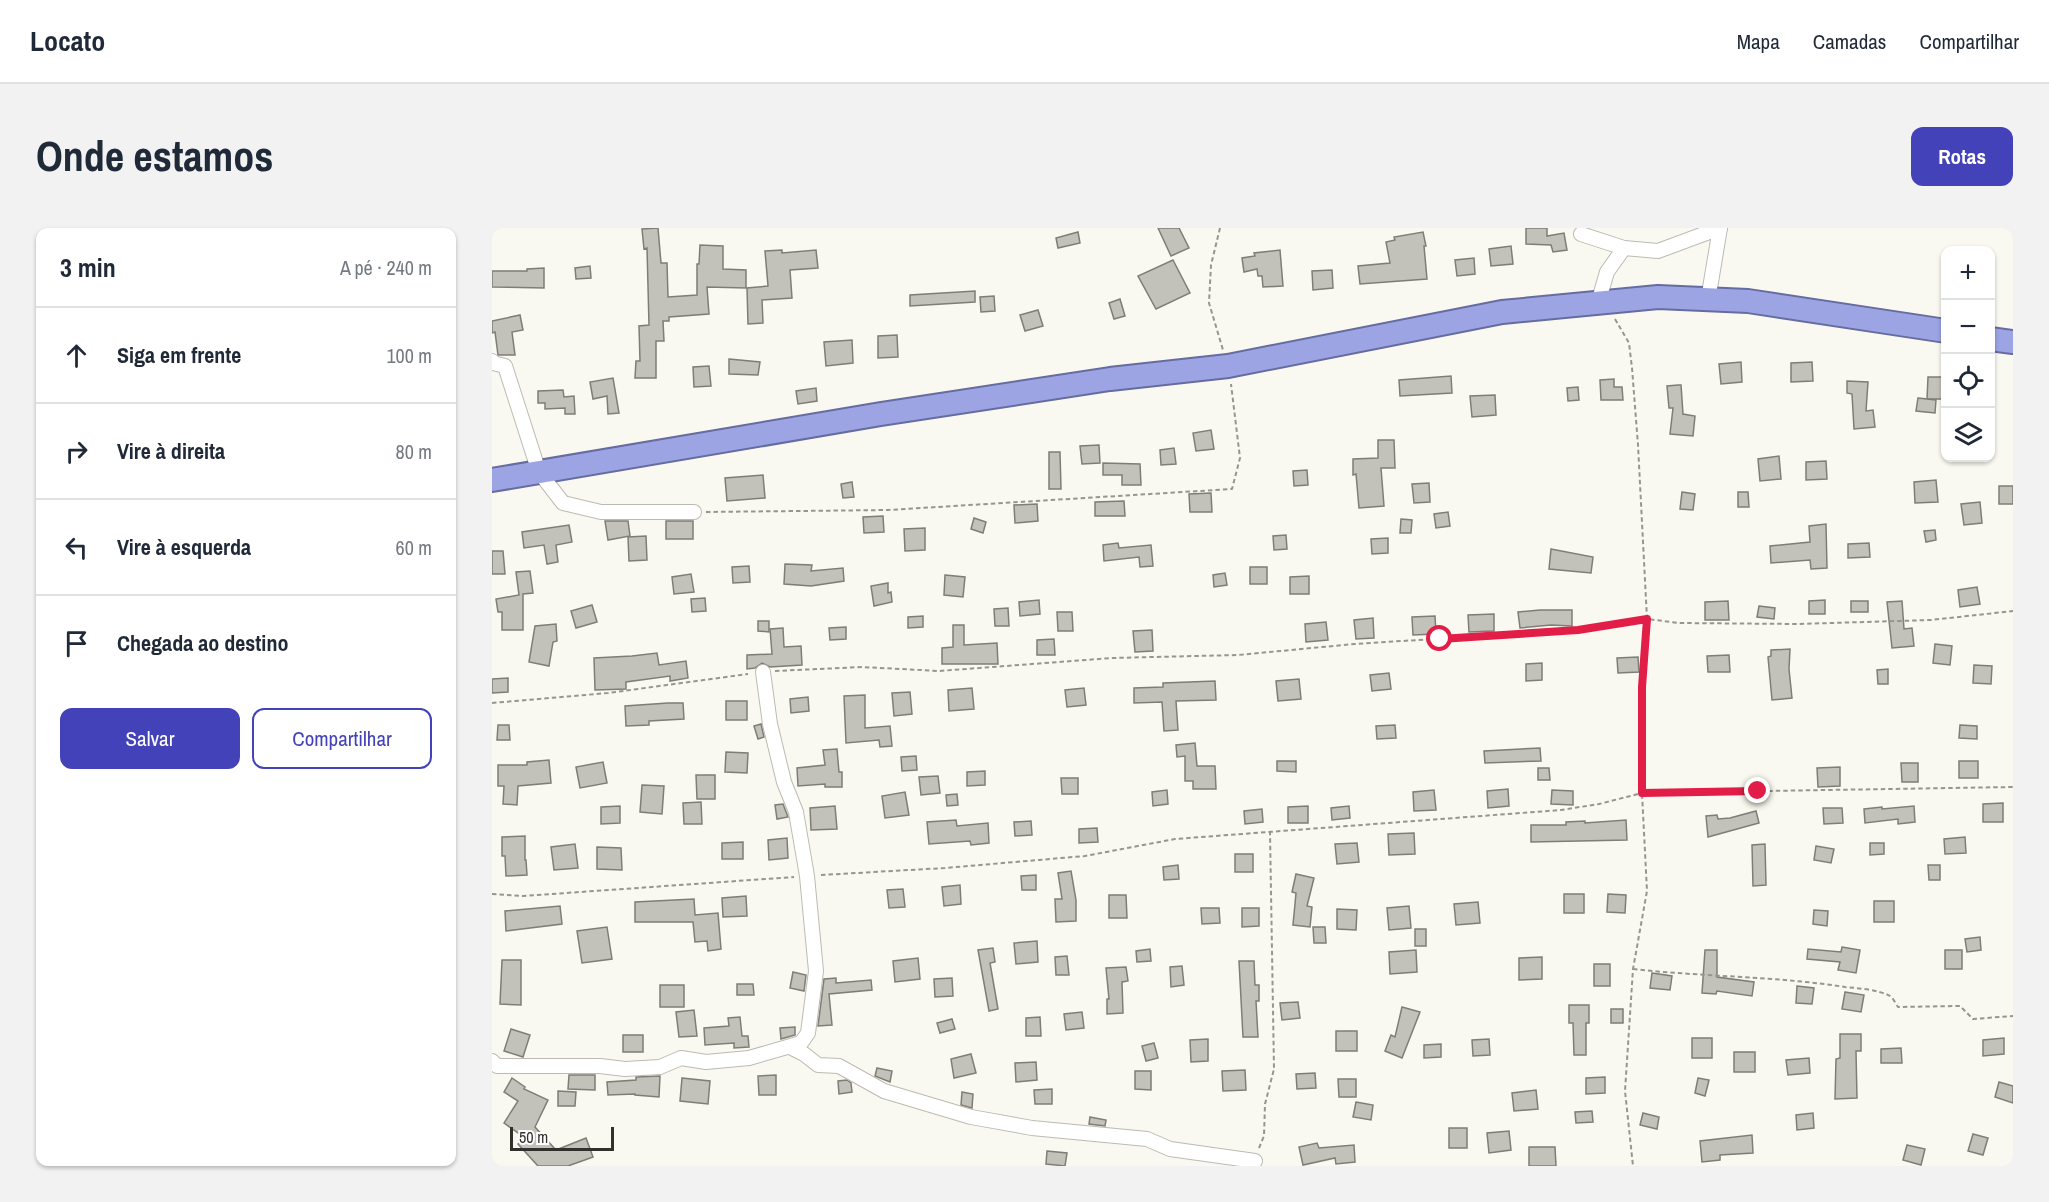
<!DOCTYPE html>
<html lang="pt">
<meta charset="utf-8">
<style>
body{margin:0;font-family:"Archivo Narrow",sans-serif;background:#f2f2f3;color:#1f2937}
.controls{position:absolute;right:18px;top:18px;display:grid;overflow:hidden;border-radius:12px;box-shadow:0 2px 4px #0004}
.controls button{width:54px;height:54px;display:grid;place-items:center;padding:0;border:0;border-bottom:2px solid #e0e1e3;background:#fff;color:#1f2937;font:30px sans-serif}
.scale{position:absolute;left:18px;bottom:15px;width:104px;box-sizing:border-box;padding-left:6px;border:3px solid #31302d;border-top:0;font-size:16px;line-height:21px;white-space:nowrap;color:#31302d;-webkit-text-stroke:4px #fff;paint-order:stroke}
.stop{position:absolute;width:18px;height:18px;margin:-14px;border:4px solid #e11d48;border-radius:50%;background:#fff}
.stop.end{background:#e11d48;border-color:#fff;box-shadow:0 2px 6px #0008}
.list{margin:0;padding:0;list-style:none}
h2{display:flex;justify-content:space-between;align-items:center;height:78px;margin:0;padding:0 24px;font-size:26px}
h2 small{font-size:20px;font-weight:400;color:#747a83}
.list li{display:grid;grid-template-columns:39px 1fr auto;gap:18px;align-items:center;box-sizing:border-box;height:96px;padding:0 24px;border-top:2px solid #e0e1e3}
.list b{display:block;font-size:22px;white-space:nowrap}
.list em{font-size:20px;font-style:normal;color:#747a83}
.actions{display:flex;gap:12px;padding:18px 24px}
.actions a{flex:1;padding:14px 0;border:2px solid #4442b8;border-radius:12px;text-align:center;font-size:21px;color:#4442b8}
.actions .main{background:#4442b8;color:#fff}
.icon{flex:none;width:33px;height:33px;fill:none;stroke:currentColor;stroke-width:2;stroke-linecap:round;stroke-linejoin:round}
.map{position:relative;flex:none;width:1521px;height:938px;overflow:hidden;border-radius:12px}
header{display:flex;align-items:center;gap:36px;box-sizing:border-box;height:84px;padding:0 30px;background:#fff;border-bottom:2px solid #e0e1e3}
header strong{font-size:28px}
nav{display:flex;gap:33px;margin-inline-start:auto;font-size:21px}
.intro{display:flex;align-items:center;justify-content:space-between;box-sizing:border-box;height:144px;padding:0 36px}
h1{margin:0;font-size:42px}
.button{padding:15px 27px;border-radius:12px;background:#4442b8;color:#fff;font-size:21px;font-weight:700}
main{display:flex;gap:36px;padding:0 36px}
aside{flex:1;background:#fff;border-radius:12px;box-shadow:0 2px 4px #0004}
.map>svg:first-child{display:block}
.building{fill:#c3c2ba;stroke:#7e7d76;stroke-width:1.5}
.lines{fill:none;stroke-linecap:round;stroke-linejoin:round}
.minor-casing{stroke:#bcbab3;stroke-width:16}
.trunk-casing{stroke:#666ca0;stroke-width:26}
.path{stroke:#969590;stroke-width:2;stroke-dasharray:4.5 3;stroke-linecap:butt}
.minor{stroke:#fff;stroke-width:14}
.trunk{stroke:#9ca4e4;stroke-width:22}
.route{stroke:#e11d48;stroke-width:8}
</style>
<header>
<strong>Locato</strong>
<nav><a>Mapa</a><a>Camadas</a><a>Compartilhar</a></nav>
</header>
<div class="intro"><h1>Onde estamos</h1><a class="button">Rotas</a></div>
<main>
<aside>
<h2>3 min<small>A pé · 240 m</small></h2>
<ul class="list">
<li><svg class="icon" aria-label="ahead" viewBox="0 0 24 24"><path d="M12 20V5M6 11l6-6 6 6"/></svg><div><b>Siga em frente</b></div><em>100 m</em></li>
<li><svg class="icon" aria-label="right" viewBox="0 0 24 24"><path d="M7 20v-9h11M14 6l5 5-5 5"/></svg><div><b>Vire à direita</b></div><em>80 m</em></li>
<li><svg class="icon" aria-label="left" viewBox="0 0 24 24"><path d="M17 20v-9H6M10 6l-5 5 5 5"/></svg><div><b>Vire à esquerda</b></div><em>60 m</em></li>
<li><svg class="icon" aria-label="arrive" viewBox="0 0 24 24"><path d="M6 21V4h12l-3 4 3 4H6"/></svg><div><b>Chegada ao destino</b></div></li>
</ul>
<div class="actions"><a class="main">Salvar</a><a>Compartilhar</a></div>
</aside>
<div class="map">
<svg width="1521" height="938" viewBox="0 0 1521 938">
<rect width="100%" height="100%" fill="#faf9f1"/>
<g class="building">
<polygon points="166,0 169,35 175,35 176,69 205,67 205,36 207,36 208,17 231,18 231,41 254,42 254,60 215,59 217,86 177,89 177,93 171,93 172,113 164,113 164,150 143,150 144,133 148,133 147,98 157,97 155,20 152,21 150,1"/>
<polygon points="666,0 687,0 697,20 679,28"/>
<polygon points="1034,0 1055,0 1055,8 1072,5 1075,22 1061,24 1059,17 1034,16"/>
<polygon points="586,4 588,15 566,20 564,10"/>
<polygon points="931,4 934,18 932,18 935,51 868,56 866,38 898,35 894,14 903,12 902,9"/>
<polygon points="1019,18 1021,36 999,38 997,21"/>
<polygon points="290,22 290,25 324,22 326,40 298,42 300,70 270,72 271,95 256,96 255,60 276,58 273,23"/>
<polygon points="788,22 791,58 771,59 770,48 766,48 765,41 752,44 750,30 763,28 762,25"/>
<polygon points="982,30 983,46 965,48 963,32"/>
<polygon points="681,32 698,65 664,81 646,48"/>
<polygon points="98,38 99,50 84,51 83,40"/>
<polygon points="52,40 52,60 0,59 0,43 35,43 35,41"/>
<polygon points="840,42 841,60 821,62 820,43"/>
<polygon points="483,63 483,74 418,78 418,67"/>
<polygon points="502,68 503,83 489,84 488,69"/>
<polygon points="628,71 633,88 622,91 617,75"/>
<polygon points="546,82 551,98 533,103 528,87"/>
<polygon points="28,87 31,102 20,104 23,127 6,127 3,104 0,105 0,93"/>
<polygon points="405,107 406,129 386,130 386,108"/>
<polygon points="360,112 361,135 334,138 332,114"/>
<polygon points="237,131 268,134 266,147 237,146"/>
<polygon points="1249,134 1250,154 1229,156 1227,136"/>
<polygon points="1320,134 1321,153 1299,154 1299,135"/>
<polygon points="217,138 219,158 202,159 201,139"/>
<polygon points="959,148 960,165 908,168 907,152"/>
<polygon points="1436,149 1453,149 1453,171 1435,171"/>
<polygon points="121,150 127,185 116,186 115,168 101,171 98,154"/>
<polygon points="1122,151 1122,159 1130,159 1131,172 1109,172 1108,152"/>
<polygon points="1355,153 1376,154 1374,183 1381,182 1383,199 1362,201 1360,166 1355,165"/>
<polygon points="1186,157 1189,157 1191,186 1203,188 1201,208 1178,206 1181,180 1177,180 1175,158"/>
<polygon points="1086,159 1087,172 1076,173 1075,160"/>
<polygon points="324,160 325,173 306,176 304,163"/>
<polygon points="71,162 72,169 82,168 83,186 73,186 73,180 53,181 53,175 46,175 46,163"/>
<polygon points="1003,167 1004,187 980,189 978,168"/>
<polygon points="1426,170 1444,172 1443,185 1424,183"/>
<polygon points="719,202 722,221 704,223 701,205"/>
<polygon points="886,212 902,212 903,240 889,240 892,278 867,280 864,246 861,247 861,231 886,230"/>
<polygon points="607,217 608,235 590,236 588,218"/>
<polygon points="682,220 684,236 669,237 668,222"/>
<polygon points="557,224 568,224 569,261 557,261"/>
<polygon points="1287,228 1289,251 1268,253 1266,231"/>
<polygon points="1334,233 1335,251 1314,252 1314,234"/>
<polygon points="611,235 648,236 649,257 630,257 630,247 611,247"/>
<polygon points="815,242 816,257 802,258 801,243"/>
<polygon points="271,247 273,270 235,273 233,250"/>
<polygon points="1444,252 1446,274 1423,275 1422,254"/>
<polygon points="360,254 362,269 351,270 349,256"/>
<polygon points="937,255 938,274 922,275 920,256"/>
<rect x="1507" y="258" width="14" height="18"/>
<polygon points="1190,264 1203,266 1201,282 1188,281"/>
<polygon points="1246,264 1256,264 1257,279 1246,279"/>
<polygon points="719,265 720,284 698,284 697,266"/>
<polygon points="632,273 633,288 603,288 603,274"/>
<polygon points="1488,274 1490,295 1472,297 1469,276"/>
<polygon points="545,276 546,293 523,295 522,277"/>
<polygon points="956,284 958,298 944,300 942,286"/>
<polygon points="391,288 392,304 372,305 371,289"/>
<polygon points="482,290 494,294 491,305 479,301"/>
<polygon points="909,291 920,292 919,305 908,305"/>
<polygon points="113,293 136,293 138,308 116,312"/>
<rect x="174" y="293" width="27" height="18"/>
<polygon points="1334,296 1335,340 1319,341 1318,332 1279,335 1278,318 1318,314 1317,298"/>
<polygon points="77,297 80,314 64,317 66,334 55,336 52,317 32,320 30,304"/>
<polygon points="433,300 433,322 413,323 412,301"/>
<polygon points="1443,302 1444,312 1434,314 1432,303"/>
<polygon points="794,307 795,321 782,322 781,308"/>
<polygon points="154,308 155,332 137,333 136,309"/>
<polygon points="896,310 896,325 880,326 879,311"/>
<polygon points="626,315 627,320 659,317 661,338 648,339 647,329 612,333 611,317"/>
<polygon points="1377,315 1378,329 1356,330 1356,316"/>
<polygon points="1059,321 1101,329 1099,345 1057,341"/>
<polygon points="0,323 11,323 13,346 0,346"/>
<polygon points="293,336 320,337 319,343 351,340 352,353 319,358 292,356"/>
<polygon points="257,338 258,354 241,355 240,339"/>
<rect x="758" y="339" width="17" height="17"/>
<polygon points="38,343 41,365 31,366 31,402 10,402 10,384 6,384 4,371 27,367 24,344"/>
<polygon points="733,345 735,357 722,359 721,347"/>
<polygon points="199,346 202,364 182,366 180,349"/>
<polygon points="453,347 473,349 471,369 452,367"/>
<polygon points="817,348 817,366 798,366 798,349"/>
<polygon points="396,355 396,365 399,364 400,374 382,378 379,358"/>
<polygon points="1485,359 1488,376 1468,379 1466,362"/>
<polygon points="213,370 214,383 200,384 199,371"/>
<polygon points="547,372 548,386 528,388 527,374"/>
<polygon points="1333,372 1333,386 1317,386 1317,373"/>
<polygon points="1236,373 1237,392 1213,392 1213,374"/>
<rect x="1359" y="373" width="17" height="11"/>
<polygon points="1410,373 1412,401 1420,400 1422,418 1400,420 1395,374"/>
<polygon points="100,377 105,394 84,400 79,383"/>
<polygon points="1267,378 1283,380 1282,391 1265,389"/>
<polygon points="516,380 517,398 503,398 502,381"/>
<polygon points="1048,382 1080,382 1080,398 1059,397 1028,400 1026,384"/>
<polygon points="565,384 580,384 581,403 566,403"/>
<polygon points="1002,386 1002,403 977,404 976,387"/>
<polygon points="431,388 431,399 416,400 416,389"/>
<polygon points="943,388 944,406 921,407 920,389"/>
<polygon points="881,390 882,410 864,411 862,392"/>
<polygon points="266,393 277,393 277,404 266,403"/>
<polygon points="834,394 836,412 814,414 813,396"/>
<polygon points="64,396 65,413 61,414 57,438 37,434 43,398"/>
<polygon points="461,397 472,397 472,417 505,415 506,436 450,436 450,420 461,419"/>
<polygon points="354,399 354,411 338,412 337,400"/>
<polygon points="291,400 292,419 309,418 310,437 278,439 270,435 263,440 255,441 255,427 280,426 278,401"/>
<polygon points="660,402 661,423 643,424 641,403"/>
<polygon points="562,411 563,427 545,427 545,412"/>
<polygon points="1443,416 1460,418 1458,437 1441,435"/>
<polygon points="1298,421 1297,441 1300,470 1280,472 1276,429 1279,428 1279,422"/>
<polygon points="165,425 167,437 194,433 196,450 178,453 178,448 134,454 134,461 103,462 102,430 140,428"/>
<polygon points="1237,427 1238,444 1216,444 1215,428"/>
<polygon points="1146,429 1147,444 1126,445 1125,430"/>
<polygon points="1050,435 1050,452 1034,453 1034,436"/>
<polygon points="1482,437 1500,438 1499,456 1481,455"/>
<polygon points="1396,441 1396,456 1386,456 1385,442"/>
<polygon points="897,445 899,461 880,463 878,447"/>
<polygon points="16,450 16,464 0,465 0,451"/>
<polygon points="807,451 809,471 786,473 784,453"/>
<polygon points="723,453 724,472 684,473 686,502 672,503 670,474 642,475 642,460 671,459 671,455"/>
<polygon points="480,460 482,481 457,483 456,462"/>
<polygon points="592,460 594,477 575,479 573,462"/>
<polygon points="418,464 420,486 402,488 400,465"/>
<polygon points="373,467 373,500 398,498 400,518 388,519 387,512 354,515 352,468"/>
<polygon points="316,469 317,483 299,485 298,471"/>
<rect x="234" y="473" width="21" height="19"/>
<polygon points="176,475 191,475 192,491 157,493 157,497 134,498 133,478"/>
<polygon points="269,496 272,509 266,511 262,498"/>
<polygon points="6,497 17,497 18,512 5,512"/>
<polygon points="903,497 904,510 885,511 884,498"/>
<polygon points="1468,497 1485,498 1485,511 1467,510"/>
<polygon points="703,515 705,538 723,538 724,561 701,561 701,553 693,553 693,528 685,529 684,517"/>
<polygon points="1048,520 1049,533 993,535 992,523"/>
<polygon points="345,521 347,544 350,544 350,559 333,559 333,556 306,558 305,540 333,537 331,522"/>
<polygon points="234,524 256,525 255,545 233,544"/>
<polygon points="424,528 425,542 410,543 409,529"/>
<polygon points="57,532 59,555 26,558 25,577 11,576 12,558 6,558 6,537 35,537 35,534"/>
<polygon points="785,533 804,533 804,544 785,543"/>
<rect x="1467" y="533" width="19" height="17"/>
<polygon points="111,534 115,555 88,560 84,539"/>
<polygon points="1409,535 1426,535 1426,554 1410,554"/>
<polygon points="1348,539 1348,558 1326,559 1325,540"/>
<polygon points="1046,540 1057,540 1058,552 1046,552"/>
<polygon points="493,543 493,557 475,558 475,544"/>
<polygon points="204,547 223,547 223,571 205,571"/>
<polygon points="446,548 448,565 429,567 427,549"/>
<polygon points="569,550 586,550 586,566 570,566"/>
<polygon points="150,557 172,558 170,586 148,584"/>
<polygon points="1016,561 1017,578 996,580 995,563"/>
<polygon points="675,562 676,576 661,578 660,564"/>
<polygon points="942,562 944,582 922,583 921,564"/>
<polygon points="1060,562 1081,563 1081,577 1059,576"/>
<polygon points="413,564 417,587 393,590 390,568"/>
<polygon points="465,566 466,577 455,578 454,567"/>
<polygon points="209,574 210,596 192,596 191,575"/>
<polygon points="1511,575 1511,594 1491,594 1491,576"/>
<polygon points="291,576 296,589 285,591 283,577"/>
<polygon points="128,578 128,595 109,596 109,579"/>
<polygon points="343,578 345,601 319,602 318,580"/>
<polygon points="816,578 816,595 796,595 796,579"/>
<polygon points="857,578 858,590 840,592 839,580"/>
<polygon points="1422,578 1423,594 1406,596 1406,591 1373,595 1372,581 1390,579 1390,581"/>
<polygon points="1331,580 1350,580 1351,595 1332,596"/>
<polygon points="770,581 771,594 753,596 752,583"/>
<polygon points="1264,583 1267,595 1216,609 1214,588 1225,587 1226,591 1238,590"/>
<polygon points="464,592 465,598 496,595 497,615 479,617 478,613 437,616 435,594"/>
<polygon points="1134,592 1135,612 1039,614 1039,597 1074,597 1074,594 1093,593 1093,595"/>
<polygon points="539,593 540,607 523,608 522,594"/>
<polygon points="605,600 606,614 587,615 587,601"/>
<polygon points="922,605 923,626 897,627 896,606"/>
<polygon points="33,608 33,632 34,632 35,647 14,648 13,628 10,628 10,609"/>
<polygon points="1473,609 1474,625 1453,626 1452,611"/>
<polygon points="295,610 296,630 277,632 276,612"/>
<polygon points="251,614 251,631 230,631 230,615"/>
<polygon points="865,615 867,634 845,636 843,616"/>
<polygon points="1378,615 1392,615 1392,626 1378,627"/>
<polygon points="83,616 86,640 62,642 59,619"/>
<polygon points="1273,616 1274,657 1261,658 1260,617"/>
<polygon points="1324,618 1342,621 1339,635 1322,632"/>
<polygon points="105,619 129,620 130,642 105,641"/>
<rect x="743" y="626" width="18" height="18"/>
<polygon points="686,637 687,651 672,652 671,639"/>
<polygon points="1436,637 1448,637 1448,652 1437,652"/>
<polygon points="579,643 584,672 584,693 564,694 563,671 570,671 566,645"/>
<polygon points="804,646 822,650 815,678 820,679 818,699 801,697 804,665 800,664"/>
<polygon points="544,647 544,662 530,662 529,648"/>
<polygon points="468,657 469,676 452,678 450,659"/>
<polygon points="411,661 413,679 397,680 395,662"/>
<rect x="1072" y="666" width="20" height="19"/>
<polygon points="1116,666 1134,667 1133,685 1115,684"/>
<polygon points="617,667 634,667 635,690 617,690"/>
<polygon points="254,668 255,688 231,689 230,670"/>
<polygon points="202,671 203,687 226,685 229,721 216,723 215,713 203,714 201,694 143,694 143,674"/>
<rect x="1382" y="673" width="20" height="21"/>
<polygon points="986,674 988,695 964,697 962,676"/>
<polygon points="68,678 70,696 14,703 13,683"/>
<polygon points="917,678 919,700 897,702 895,680"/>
<polygon points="709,680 727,680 728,695 710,696"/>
<polygon points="750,680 767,680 767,698 750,699"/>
<polygon points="845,681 865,682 864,702 845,701"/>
<polygon points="1322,682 1336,683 1335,698 1321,696"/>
<polygon points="115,699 120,731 90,735 85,703"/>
<polygon points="821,699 833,699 834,715 822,715"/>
<rect x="923" y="701" width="11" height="17"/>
<polygon points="1488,709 1489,722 1475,724 1473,711"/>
<polygon points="545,713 546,734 524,736 522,715"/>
<polygon points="1350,719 1368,722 1364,745 1346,742 1348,734 1315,731 1316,721 1349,724"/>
<polygon points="501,720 503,734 498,735 506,781 497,783 486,722"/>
<polygon points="658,721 659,733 645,734 644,723"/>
<polygon points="924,722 925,744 898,746 897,724"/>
<polygon points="1213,722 1225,722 1225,749 1262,754 1260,768 1225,763 1224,766 1210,765"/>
<rect x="1453" y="722" width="17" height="19"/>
<polygon points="575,728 577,747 564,747 563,729"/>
<polygon points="1050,729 1050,751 1027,752 1027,730"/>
<polygon points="426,730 428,751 403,754 401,733"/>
<polygon points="10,732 29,732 29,777 8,776"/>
<polygon points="747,733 762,733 763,757 767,757 767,773 764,773 766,809 751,809"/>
<rect x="1102" y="736" width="16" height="22"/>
<polygon points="690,738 692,757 679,759 678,739"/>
<polygon points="634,739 636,753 630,754 631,785 615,786 615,771 617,771 614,740"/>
<polygon points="301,744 314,747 312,763 298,760"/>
<polygon points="1160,745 1180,748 1178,762 1158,760"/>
<polygon points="344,750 344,755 379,752 380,762 337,766 340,797 326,798 332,751"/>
<polygon points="460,750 461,768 443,769 442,751"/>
<polygon points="245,756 261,756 262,767 245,767"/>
<rect x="168" y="757" width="24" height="22"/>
<polygon points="1305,758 1322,760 1320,776 1304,775"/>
<polygon points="1353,764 1372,767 1369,784 1350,781"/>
<polygon points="806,774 808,790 790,792 788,775"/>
<polygon points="1077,777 1097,777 1097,795 1094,795 1094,827 1082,827 1081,795 1077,795"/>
<polygon points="910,779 928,784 910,830 893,823 899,807 903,809"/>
<rect x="1119" y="781" width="12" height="14"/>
<polygon points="202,782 205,808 187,809 184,784"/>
<polygon points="590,784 592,800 574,802 572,786"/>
<polygon points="248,789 250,808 256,808 257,819 242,820 242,815 213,817 212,800 237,798 236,790"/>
<polygon points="548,789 549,808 534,808 534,790"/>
<polygon points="460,791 463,801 448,805 445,795"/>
<polygon points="303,799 303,807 289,811 288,800"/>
<polygon points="19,801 38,807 31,829 12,823"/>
<rect x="844" y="803" width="21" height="20"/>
<polygon points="1348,806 1369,806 1369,823 1364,823 1365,870 1343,871 1344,831 1348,830"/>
<rect x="131" y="807" width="20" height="17"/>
<rect x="1200" y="810" width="20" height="20"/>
<polygon points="1512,810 1512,826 1491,828 1491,812"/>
<polygon points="716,811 716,833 699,834 698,812"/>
<polygon points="997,811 998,827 981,828 980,812"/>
<polygon points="662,815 666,830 654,833 650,818"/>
<polygon points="949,816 949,829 932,830 932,817"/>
<polygon points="1409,820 1410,835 1389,835 1389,821"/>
<rect x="1242" y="824" width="21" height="20"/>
<polygon points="479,826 484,845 462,850 459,831"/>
<polygon points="1317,830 1318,845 1296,847 1294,832"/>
<polygon points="544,834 545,852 524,854 523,835"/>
<polygon points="385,840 400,843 398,854 383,848"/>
<polygon points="753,842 754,862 731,863 730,843"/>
<polygon points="643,843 659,843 659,862 643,861"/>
<polygon points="823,845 824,860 805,861 804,846"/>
<polygon points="77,847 103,847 103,862 76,861"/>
<polygon points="284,847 284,867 267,867 266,848"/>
<polygon points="168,848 167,869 143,867 143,866 116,867 115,854 144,852 144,849"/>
<polygon points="1113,849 1113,865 1094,866 1094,850"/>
<polygon points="20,850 33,859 32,861 56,872 43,899 64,922 94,910 101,929 76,938 46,938 26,916 33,910 12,895 26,873 12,864"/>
<polygon points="190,850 218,853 216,876 188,873"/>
<polygon points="1206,850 1217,852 1213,868 1203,865"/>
<polygon points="846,851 864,851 864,869 847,869"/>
<polygon points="355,852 359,855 360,864 347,866 346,853"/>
<polygon points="1507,854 1521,858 1521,875 1503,869"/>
<polygon points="560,861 560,876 543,876 542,862"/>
<polygon points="1044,862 1046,881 1022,883 1020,865"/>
<polygon points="66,863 84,864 83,878 66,878"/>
<polygon points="470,864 481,866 480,880 469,877"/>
<polygon points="864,874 881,877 879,892 861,889"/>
<polygon points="1100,883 1101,894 1084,895 1083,884"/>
<polygon points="1151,885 1167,889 1165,901 1148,897"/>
<polygon points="1321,885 1322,900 1305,902 1304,887"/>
<polygon points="598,889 614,892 613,898 597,896"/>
<rect x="957" y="900" width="18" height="20"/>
<polygon points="1017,903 1019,922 997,925 995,905"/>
<polygon points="1481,906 1496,910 1491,927 1476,923"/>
<polygon points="1260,907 1261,925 1228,927 1228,932 1210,934 1208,913"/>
<polygon points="825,915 827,920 862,917 863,934 844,936 843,930 811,937 807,919"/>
<polygon points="1415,917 1433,921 1429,937 1411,932"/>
<polygon points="1037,919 1063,919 1064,938 1037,938"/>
<polygon points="555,923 575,925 573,938 554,936"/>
</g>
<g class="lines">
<g class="minor-casing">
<g id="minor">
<polyline points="1089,6 1132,20 1166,23 1228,0"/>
<polyline points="1216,72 1228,0"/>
<polyline points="1106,75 1115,44 1132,20"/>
<polyline points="0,133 1,135 13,138 47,244 71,275 109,284 202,284"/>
<polyline points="298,819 312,826 326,837 347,838 392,863 479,889 540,900 655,911 678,921 763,933"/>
<polyline points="0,833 5,838 108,838 133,841 168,839 189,830 214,834 257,830 309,815 316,805 324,743 315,648 304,584 292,554 278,496 271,444"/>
</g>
</g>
<g class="trunk-casing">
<g id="trunk">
<polyline points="1498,111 1521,114"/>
<polyline points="0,252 389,186 618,151 736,138 1010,84 1166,69 1256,73 1454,103"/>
</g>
</g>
<g class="path">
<polyline points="728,0 719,37 717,75 731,122"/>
<polyline points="1123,91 1137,115 1140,140 1146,217 1155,391 1150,459 1150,565 1155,663 1141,741 1133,863 1141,938"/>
<polyline points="214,284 396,282 740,261 748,230 739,156"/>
<polyline points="283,443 370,439 447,443 620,430 746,427 862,416 1086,402 1155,391 1187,395 1306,396 1439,392 1521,383"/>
<polyline points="0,475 116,465 256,446"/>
<polyline points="329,647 453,640 593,628 683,611 1069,582 1107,576 1150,565 1521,559"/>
<polyline points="0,666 31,668 302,649"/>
<path d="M1141,741c71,8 142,7 212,18 11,1 35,3 45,9 3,2 6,8 8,11l62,-1 13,13 40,-3"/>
<polyline points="767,920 772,908 773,876 782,841 778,604"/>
</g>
<use href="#minor" class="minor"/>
<use href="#trunk" class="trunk"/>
</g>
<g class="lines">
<polyline class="route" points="948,411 1086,402 1155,391 1150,459 1150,565 1266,563"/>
</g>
</svg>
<div class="controls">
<button>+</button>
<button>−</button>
<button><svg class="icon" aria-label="locate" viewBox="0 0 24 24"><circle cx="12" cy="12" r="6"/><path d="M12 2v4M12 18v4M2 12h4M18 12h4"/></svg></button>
<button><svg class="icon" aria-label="layers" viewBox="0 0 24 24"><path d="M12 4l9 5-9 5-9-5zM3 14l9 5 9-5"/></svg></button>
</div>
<div class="scale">50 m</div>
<div class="stop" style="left:948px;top:411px"></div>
<div class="stop end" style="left:1266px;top:563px"></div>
</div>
</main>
